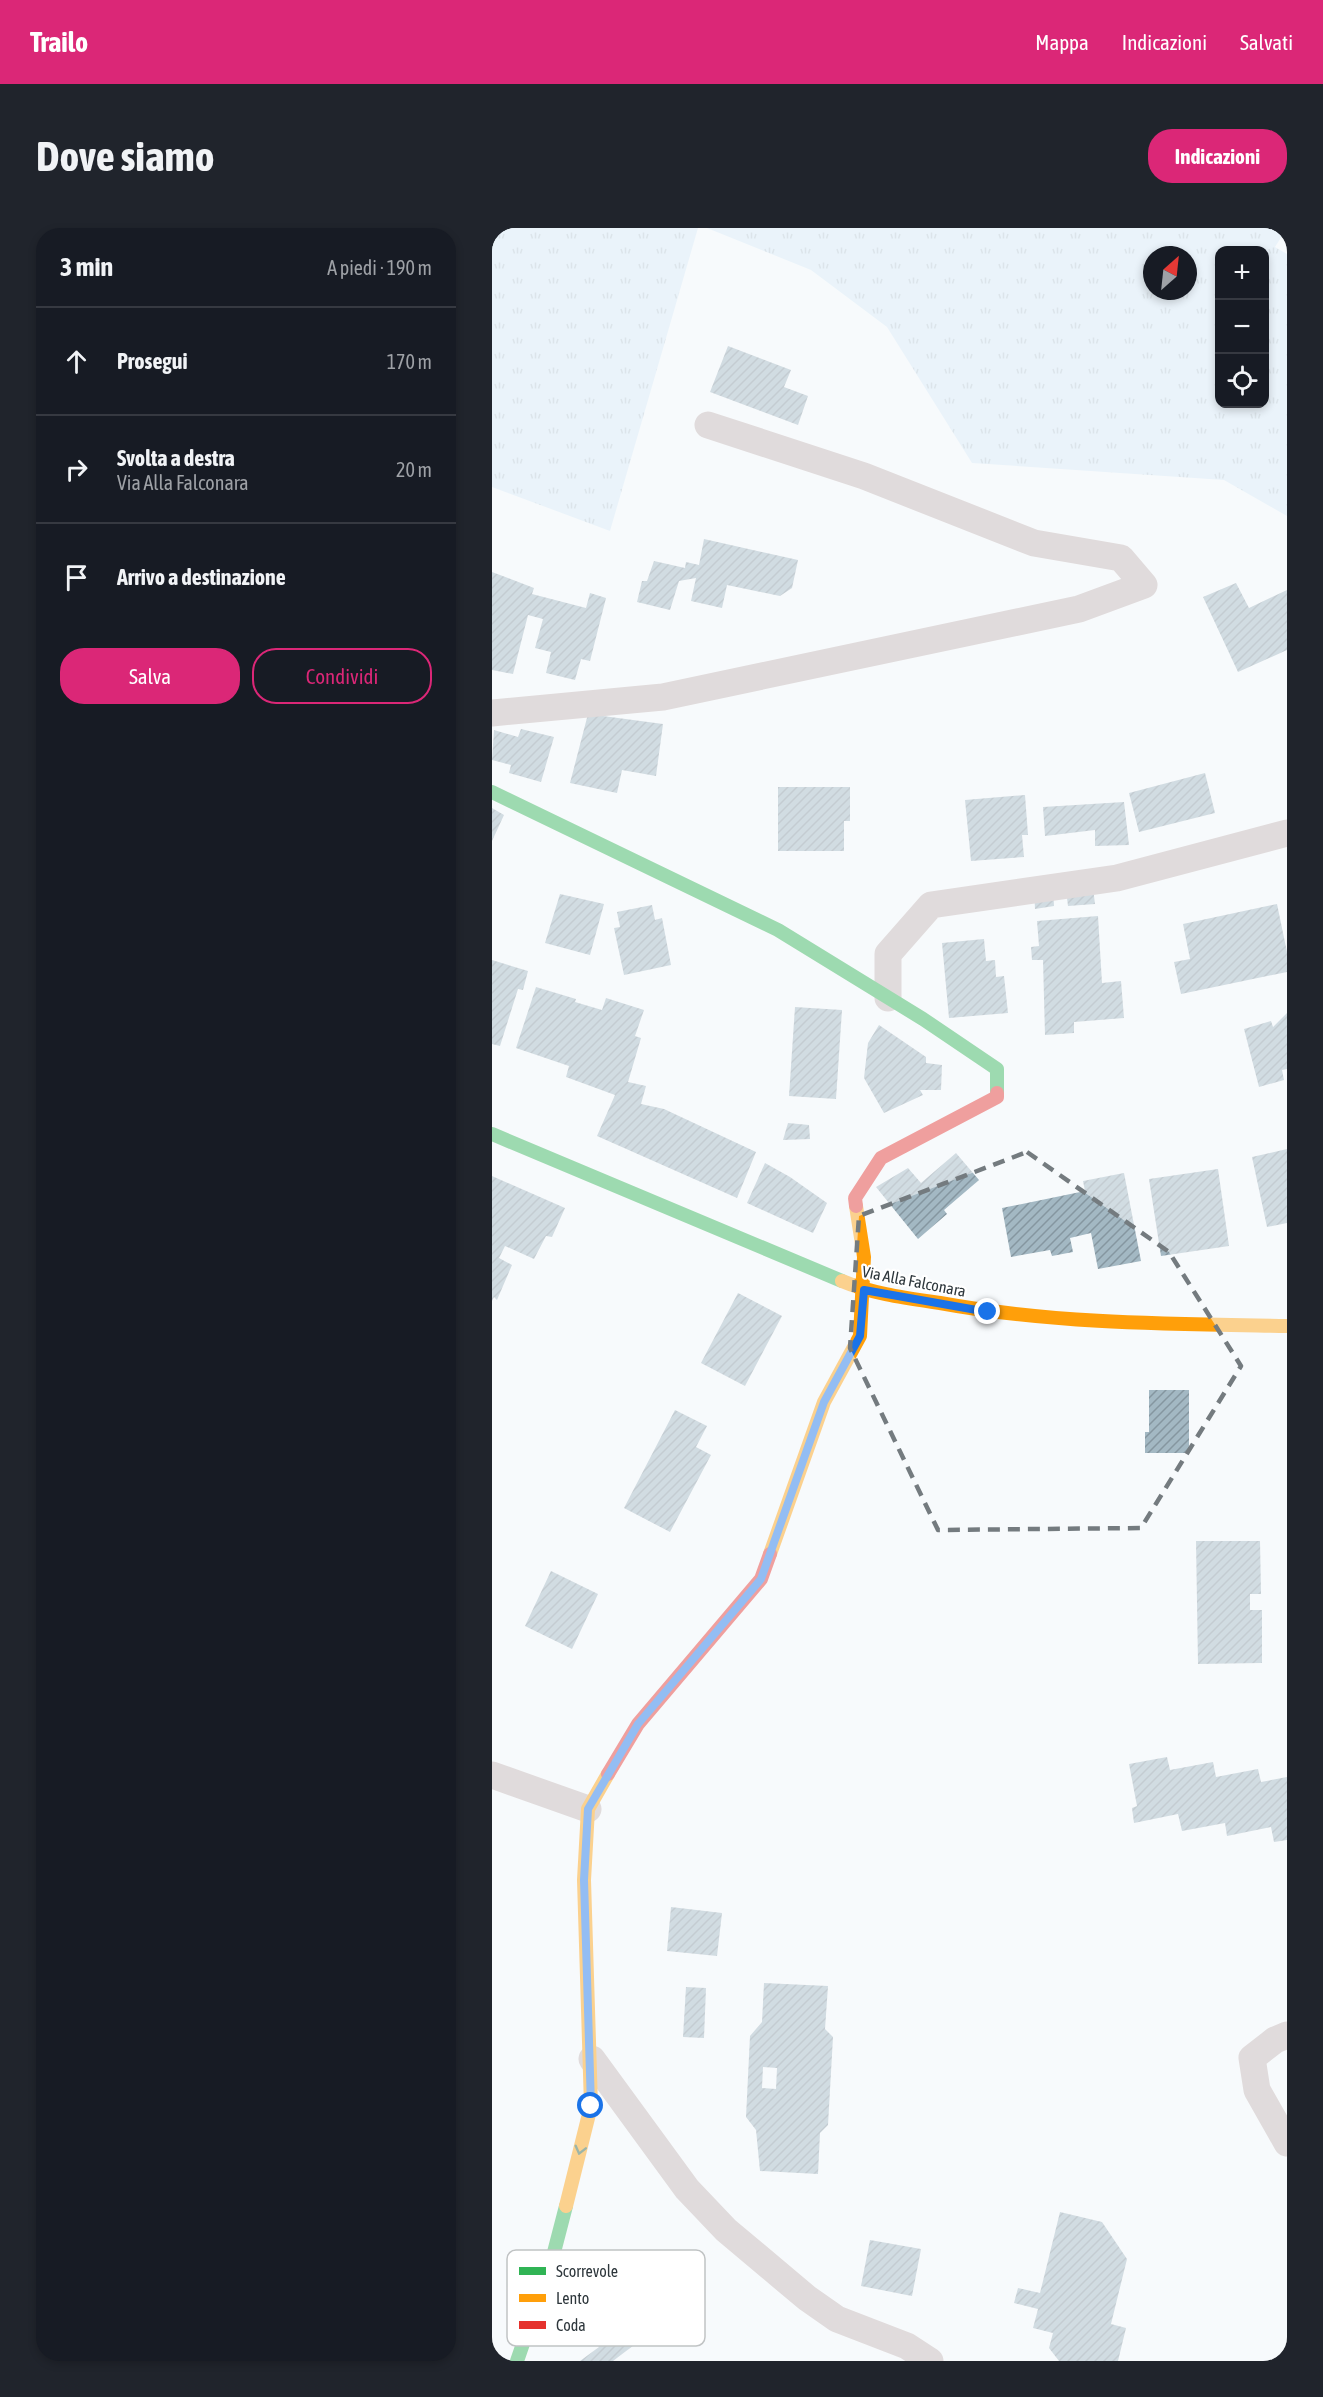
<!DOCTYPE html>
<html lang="it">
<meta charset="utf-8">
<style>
body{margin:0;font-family:"Asap Condensed",sans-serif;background:#20242c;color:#f1f3f6}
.controls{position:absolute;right:18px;top:18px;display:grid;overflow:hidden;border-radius:12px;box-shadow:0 3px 9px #0003}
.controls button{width:54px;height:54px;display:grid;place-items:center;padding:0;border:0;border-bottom:2px solid #363941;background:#171b24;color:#f1f3f6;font:30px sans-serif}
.compass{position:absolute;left:651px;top:18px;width:54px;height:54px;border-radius:50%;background:#171b24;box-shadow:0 3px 9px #0003;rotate:27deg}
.stop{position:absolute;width:18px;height:18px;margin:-14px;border:4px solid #1a73e8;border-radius:50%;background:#fff}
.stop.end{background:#1a73e8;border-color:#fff;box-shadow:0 2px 6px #0008}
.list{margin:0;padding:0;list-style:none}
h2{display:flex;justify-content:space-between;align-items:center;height:78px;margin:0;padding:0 24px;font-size:26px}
h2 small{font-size:20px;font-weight:400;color:#9ea1a6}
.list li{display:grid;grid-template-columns:39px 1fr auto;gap:18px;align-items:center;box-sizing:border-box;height:108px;padding:0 24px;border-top:2px solid #363941}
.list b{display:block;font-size:22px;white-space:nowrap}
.list p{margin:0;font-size:20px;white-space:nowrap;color:#9ea1a6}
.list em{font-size:20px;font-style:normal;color:#9ea1a6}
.actions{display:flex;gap:12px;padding:18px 24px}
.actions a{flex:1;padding:14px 0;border:2px solid #db2777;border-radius:24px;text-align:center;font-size:21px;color:#db2777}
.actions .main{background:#db2777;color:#fff}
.icon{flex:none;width:33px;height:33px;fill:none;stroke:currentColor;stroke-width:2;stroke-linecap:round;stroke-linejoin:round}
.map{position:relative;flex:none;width:795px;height:2133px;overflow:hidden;border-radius:24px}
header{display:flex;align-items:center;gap:36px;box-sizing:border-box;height:84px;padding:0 30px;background:#db2777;color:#fff}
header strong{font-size:28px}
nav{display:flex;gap:33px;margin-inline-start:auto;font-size:21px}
.intro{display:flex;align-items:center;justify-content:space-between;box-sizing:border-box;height:144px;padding:0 36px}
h1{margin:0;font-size:42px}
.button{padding:15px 27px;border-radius:24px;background:#db2777;color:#fff;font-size:21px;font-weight:700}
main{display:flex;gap:36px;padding:0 36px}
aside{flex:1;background:#171b24;border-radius:24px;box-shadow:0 3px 9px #0003}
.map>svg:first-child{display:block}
.grass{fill:url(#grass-tufts);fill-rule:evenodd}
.building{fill:url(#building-hatch);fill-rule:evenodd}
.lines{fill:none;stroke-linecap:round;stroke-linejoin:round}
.street{stroke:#c3b6b5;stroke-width:27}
.fast{stroke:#30b455;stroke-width:14}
.slow{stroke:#ff9f0a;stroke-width:14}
.jam{stroke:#e5322d;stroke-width:14}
.oneway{stroke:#2e6244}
.route{stroke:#1a73e8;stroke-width:8}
.marked{fill:none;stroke:#747b7f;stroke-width:4.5;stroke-dasharray:12 8;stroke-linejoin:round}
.labels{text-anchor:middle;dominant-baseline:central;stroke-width:4.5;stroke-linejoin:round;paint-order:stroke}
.street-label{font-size:16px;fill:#2d363b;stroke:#fff}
.key{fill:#fff;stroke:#c0c3c4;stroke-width:1.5}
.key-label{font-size:16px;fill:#2d363b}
</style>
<header>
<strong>Trailo</strong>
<nav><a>Mappa</a><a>Indicazioni</a><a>Salvati</a></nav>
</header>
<div class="intro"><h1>Dove siamo</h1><a class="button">Indicazioni</a></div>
<main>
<aside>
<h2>3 min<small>A piedi · 190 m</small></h2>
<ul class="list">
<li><svg class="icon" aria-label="ahead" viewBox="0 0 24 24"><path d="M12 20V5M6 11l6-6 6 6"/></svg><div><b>Prosegui</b></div><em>170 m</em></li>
<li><svg class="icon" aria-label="right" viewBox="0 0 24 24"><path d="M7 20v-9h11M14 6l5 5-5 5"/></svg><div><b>Svolta a destra</b><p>Via Alla Falconara</p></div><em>20 m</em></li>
<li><svg class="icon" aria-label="arrive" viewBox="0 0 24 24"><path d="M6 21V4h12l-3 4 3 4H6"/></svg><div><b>Arrivo a destinazione</b></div></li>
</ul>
<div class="actions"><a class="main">Salva</a><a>Condividi</a></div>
</aside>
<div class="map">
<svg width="795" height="2133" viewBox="0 0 795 2133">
<defs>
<pattern id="grass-tufts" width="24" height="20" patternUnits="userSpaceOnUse" patternTransform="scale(1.5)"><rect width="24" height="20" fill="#d9ecf9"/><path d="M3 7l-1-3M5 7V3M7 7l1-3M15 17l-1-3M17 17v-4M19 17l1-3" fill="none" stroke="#bbcbd6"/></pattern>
<pattern id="building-hatch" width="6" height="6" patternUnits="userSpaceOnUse" patternTransform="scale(1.5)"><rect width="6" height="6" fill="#a3b8c3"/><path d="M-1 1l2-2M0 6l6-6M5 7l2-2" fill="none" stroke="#8596a0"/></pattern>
</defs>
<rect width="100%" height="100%" fill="#f7fafc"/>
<g class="grass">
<polygon points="0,0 206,0 118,303 0,259"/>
<path d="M215,0h580l-12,19 12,7v262l-63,-36 -252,-17 -85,-136 -76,-57zM728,22h44v154h-44zM660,27h36v36h-36z"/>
</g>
<g class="building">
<polygon points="236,118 299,142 292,159 316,168 306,197 218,164"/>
<polygon points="212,311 306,332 300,360 288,368 235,357 230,380 199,373 204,350 187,353 178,382 145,374 150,353 155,353 162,333 193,340 194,334 207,337"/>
<polygon points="0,344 42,360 40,366 94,380 98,365 114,370 98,433 89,431 83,452 54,445 59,424 43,420 51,391 36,387 21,446 0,442"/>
<polygon points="744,355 757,380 795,362 795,422 746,444 711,369"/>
<polygon points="96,486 171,496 164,548 130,542 125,565 78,555"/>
<polygon points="29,501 62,509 49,554 17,545 19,537 0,532 2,502 26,509"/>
<polygon points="713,545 723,585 647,604 637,565"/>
<polygon points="286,559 358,559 358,593 352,593 352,623 286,623"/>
<polygon points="533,567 536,607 530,607 532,629 479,633 473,572"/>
<polygon points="632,574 637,617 603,618 603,602 553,608 551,579"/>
<polygon points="0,580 12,587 0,613"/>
<polygon points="561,659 562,678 543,681 542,661"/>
<polygon points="601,660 603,676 576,678 574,662"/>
<polygon points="68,666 112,676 98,727 53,715"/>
<polygon points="785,676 795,724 795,744 689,766 682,734 698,731 691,696"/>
<polygon points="160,677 163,692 170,690 179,737 132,747 122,700 128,699 125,684"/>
<polygon points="606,688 610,755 629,753 632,790 582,794 582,805 553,807 551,732 540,732 539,719 547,718 545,693"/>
<polygon points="492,711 494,733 503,732 504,749 512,748 516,785 457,790 450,715"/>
<polygon points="0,732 36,743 31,762 26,761 8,818 0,816"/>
<polygon points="44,759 84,771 83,774 110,782 114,770 152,782 143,808 149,810 136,854 154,858 149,876 172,881 264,924 245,970 105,908 123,867 74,849 77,838 24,820"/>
<polygon points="303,779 350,782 344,871 297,868"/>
<polygon points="795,785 795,841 790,842 792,852 767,859 752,801 779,793 781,799"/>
<polygon points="387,797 434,829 434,835 450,837 449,862 428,862 431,867 392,885 372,850 376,815"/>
<polygon points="296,895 317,897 318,911 291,912"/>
<polygon points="795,921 795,995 775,999 760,929"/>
<polygon points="464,925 487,952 452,982 455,986 426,1011 384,959 416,940 429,955"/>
<polygon points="273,935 298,949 335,975 321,1005 255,975"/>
<polygon points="726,941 737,1018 669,1028 657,951"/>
<polygon points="632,945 649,1033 606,1041 599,1005 578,1010 581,1024 560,1028 558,1022 519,1029 510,980 593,963 591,953"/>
<polygon points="0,948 73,980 60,1009 54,1008 42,1031 13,1018 7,1030 20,1037 5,1072 2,1069 0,1073"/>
<polygon points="246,1065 290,1088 253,1158 209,1135"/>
<polygon points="657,1162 697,1162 697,1225 653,1225 653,1204 657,1204"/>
<polygon points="183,1182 215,1198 204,1219 219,1227 178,1304 132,1280"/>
<polygon points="704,1313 768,1313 769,1366 758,1366 758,1382 770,1382 770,1435 706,1436"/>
<polygon points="59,1343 106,1366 80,1421 33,1398"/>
<polygon points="675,1529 678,1542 721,1534 724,1549 766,1541 769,1554 795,1549 795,1612 782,1614 779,1599 735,1608 733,1595 690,1603 686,1586 642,1595 640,1580 645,1578 637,1536"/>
<polygon points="179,1679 230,1685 225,1728 175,1723"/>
<path d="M272,1755l64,3 -3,43 8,8 -5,88 -8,8 -2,41 -58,-3 -4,-41 -10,-13 4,-81 12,-14zM271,1839l14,1 -1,21 -14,-1z"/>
<polygon points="194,1759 214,1760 212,1810 191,1809"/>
<polygon points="568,1984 610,1994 635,2031 619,2096 634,2100 626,2133 567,2133 557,2120 561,2105 541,2100 546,2081 522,2075 526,2060 548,2065"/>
<polygon points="378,2012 429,2021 420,2068 369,2058"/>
<polygon points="119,2078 146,2114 121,2133 88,2133 107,2119 92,2099"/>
</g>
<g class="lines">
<g class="street">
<polyline points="0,485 171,469 587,381 652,357 629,330 542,315 372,248 216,197"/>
<polyline points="396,770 396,726 439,677 625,650 795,605"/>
<polyline points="0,1547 96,1581"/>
<polyline points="795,1807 783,1812 760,1830 765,1862 795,1915"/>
<polyline points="100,1831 195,1961 234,2002 315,2070 345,2091 415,2118 438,2133"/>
</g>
<g class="fast">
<polyline points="0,564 286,702 431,791 505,841 505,865"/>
<polyline points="0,906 350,1053"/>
<polyline points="25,2133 60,2032 74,1978"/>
</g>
<g class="slow">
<path d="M350,1053c31,13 64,17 98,22 115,21 230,21 347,23"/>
<polyline points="278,1326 332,1174 368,1108 372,1029 364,978"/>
<polyline points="74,1978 99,1878 92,1652 96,1581 116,1546"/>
</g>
<g class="jam">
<polyline points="364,978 363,970 389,930 505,869 505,865"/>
<polyline points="116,1546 146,1496 269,1351 278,1326"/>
</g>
</g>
<defs><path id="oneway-chevron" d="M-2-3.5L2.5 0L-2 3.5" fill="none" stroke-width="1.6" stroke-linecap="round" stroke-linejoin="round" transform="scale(1.5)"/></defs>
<use class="oneway" href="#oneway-chevron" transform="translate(88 1922) rotate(104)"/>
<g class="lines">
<polyline class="route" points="99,1878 92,1652 96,1581 146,1496 269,1351 332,1174 368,1108 372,1062 496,1084"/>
</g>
<path d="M0 0H795V2133H0ZM535,924l142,100 72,114 -100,162 -203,2 -88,-182 9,-132z" fill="#f7fafc" fill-opacity=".55" fill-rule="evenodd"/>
<path class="marked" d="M535,924l142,100 72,114 -100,162 -203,2 -88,-182 9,-132z"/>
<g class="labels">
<g class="street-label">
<text transform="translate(422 1053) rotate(11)">Via Alla Falconara</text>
</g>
</g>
<rect x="15" y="2022" width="198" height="96" rx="9" class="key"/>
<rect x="27" y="2039" width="27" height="8" fill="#30b455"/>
<rect x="27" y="2066" width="27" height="8" fill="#ff9f0a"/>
<rect x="27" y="2093" width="27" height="8" fill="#e5322d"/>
<g class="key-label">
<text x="64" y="2049">Scorrevole</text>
<text x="64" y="2076">Lento</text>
<text x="64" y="2103">Coda</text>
</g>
</svg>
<div class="controls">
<button>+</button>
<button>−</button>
<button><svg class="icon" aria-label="locate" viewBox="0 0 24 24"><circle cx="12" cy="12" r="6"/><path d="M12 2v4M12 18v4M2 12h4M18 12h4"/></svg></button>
</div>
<svg class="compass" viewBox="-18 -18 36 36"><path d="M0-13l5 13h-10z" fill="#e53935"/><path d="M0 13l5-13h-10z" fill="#9ea1a6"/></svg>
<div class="stop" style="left:99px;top:1878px"></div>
<div class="stop end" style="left:496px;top:1084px"></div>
</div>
</main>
